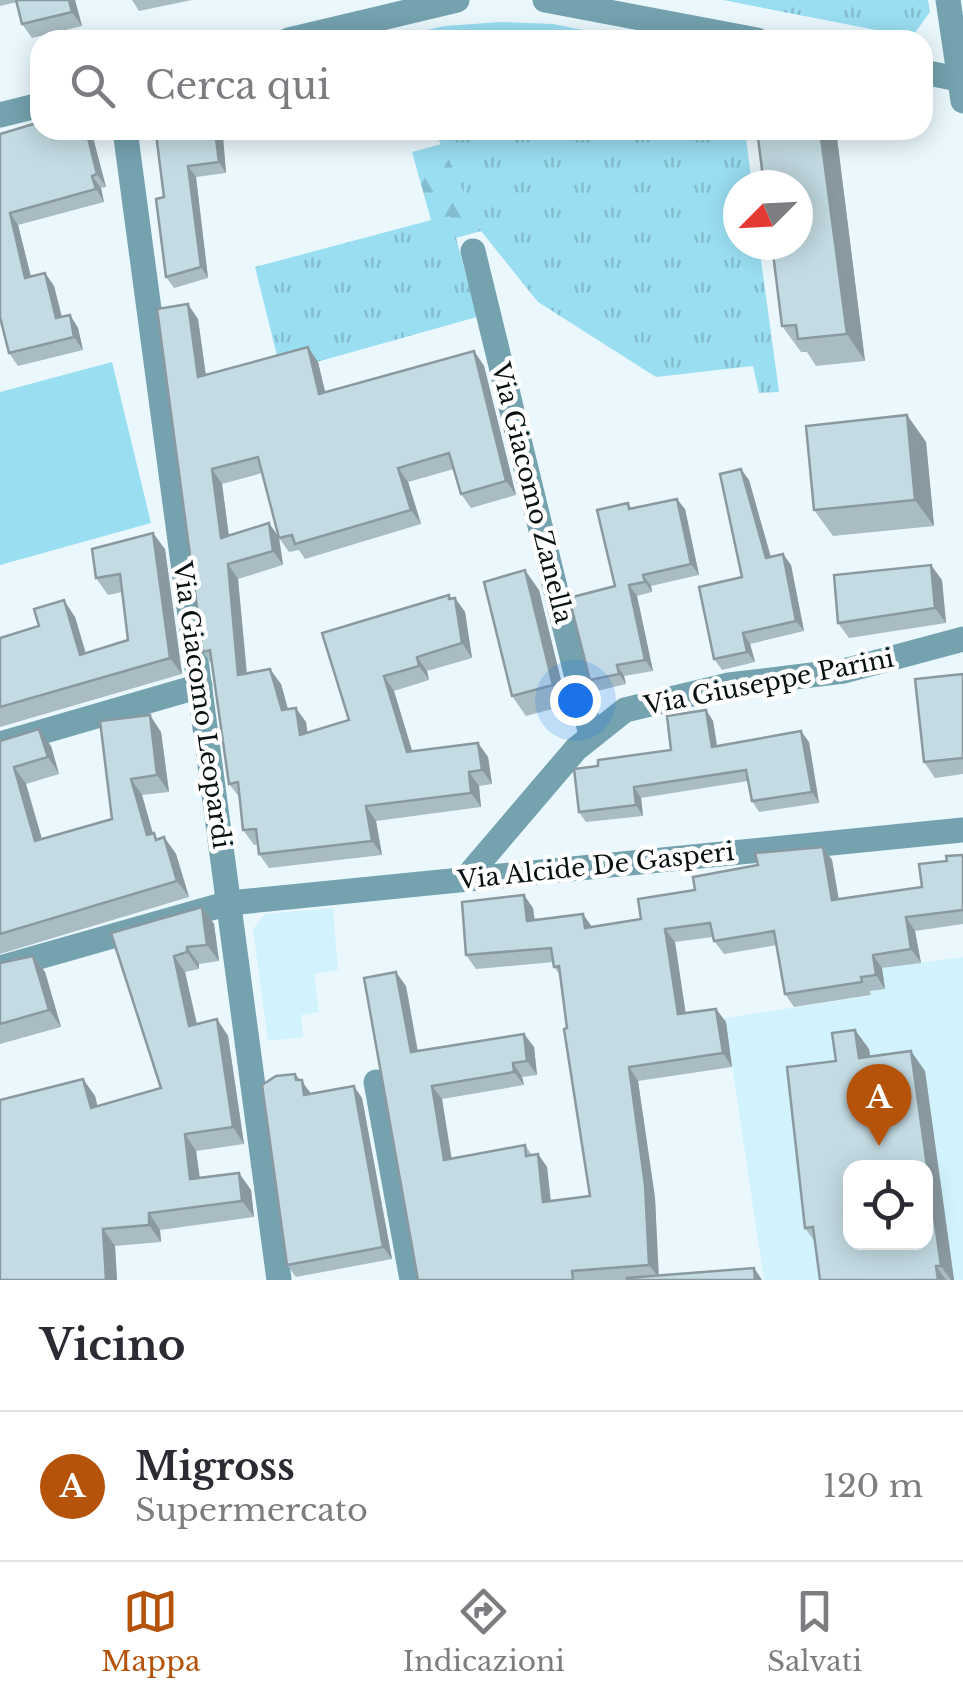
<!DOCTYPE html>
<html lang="it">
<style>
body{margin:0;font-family:"Libre Baskerville",serif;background:#f7f7f7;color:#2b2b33}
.controls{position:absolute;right:30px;bottom:30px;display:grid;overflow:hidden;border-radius:20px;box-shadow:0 5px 25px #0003}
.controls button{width:90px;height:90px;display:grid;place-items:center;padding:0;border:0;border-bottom:2px solid #e1e1e2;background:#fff;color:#2b2b33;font:50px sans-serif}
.compass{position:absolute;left:723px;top:170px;width:90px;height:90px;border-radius:50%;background:#fff;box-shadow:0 5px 25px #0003;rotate:246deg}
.you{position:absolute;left:575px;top:700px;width:35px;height:35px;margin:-25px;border:8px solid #fff;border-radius:50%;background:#1a73e8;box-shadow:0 0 0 15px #1a73e833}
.badge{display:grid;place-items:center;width:65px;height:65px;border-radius:50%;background:#b45309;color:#fff;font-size:32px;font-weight:700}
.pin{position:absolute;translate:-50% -82px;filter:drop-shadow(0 2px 5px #0008)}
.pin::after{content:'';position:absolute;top:52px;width:35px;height:30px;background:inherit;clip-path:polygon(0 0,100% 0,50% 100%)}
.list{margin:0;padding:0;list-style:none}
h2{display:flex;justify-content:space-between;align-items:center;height:130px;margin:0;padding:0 40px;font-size:42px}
h2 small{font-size:32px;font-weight:400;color:#7c7c81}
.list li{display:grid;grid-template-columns:65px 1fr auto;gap:30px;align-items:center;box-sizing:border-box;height:150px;padding:0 40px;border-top:2px solid #e1e1e2}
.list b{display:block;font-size:38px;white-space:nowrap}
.list p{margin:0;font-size:32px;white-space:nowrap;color:#7c7c81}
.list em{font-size:32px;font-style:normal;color:#7c7c81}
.icon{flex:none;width:55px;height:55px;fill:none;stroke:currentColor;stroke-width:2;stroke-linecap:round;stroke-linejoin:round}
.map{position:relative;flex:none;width:963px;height:1280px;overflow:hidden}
.search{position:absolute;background:#fff;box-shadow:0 5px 25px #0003;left:30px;right:30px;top:30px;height:110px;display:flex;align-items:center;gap:25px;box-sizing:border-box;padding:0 35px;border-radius:30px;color:#7c7c81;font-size:38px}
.sheet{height:280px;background:#fff}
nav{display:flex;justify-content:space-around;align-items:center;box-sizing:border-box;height:140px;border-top:2px solid #e1e1e2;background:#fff;font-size:28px;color:#7c7c81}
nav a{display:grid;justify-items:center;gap:5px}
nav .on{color:#b45309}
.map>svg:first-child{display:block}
.built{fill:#d2f3fd;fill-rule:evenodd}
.grass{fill:url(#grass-tufts)}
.forest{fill:url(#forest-firs)}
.garden{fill:#9adef2}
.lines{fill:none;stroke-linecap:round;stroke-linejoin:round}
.minor{stroke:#74a2af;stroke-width:25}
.tertiary{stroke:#74a2af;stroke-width:25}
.wall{fill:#a9bcc3;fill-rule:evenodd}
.shaded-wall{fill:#89999f}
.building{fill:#c4dbe3;stroke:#89999f;stroke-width:2.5;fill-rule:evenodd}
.labels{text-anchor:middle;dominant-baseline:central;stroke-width:9;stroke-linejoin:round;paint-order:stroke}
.street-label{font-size:25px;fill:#091113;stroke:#fff}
</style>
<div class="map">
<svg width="963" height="1280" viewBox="0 0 963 1280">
<defs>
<pattern id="grass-tufts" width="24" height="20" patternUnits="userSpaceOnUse" patternTransform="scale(2.5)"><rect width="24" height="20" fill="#9adef2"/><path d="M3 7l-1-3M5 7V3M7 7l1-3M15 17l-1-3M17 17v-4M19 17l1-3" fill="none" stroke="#83bdcf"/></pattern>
<pattern id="forest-firs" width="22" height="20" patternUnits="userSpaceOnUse" patternTransform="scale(2.5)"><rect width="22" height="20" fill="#9adef2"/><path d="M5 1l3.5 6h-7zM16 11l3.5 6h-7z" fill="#83bdcf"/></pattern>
</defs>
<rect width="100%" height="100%" fill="#eaf8fd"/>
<g class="built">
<polygon points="333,908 338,970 314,974 319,1012 301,1015 303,1037 268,1041 253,929 265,914"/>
<path d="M963,957v323h-199l-39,-262 145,-22 -3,-26zM850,1168h76v74h-76z"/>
</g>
<g class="grass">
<polygon points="723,0 928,0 930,12 912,37"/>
<polygon points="501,22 553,24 633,40 381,40 445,26"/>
<polygon points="434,130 745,130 752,185 738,185 738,245 759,245 779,392 759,393 753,366 656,377 538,302 481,231"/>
<polygon points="450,215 477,317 281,372 255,267"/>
</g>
<polygon class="forest" points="442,144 481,231 456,238 450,216 431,220 412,152"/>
<polygon class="garden" points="112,362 151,523 0,565 0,392"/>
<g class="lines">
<g class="minor">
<polyline points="948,0 963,101"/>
<polyline points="125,130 279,1280"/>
<polyline points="473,251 591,735"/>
<polyline points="0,744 200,686"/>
<polyline points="466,878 576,749 625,710 729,685 844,671 963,639"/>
<polyline points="0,968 229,903 963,830"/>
<polyline points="376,1082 412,1280"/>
</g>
<g class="tertiary">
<polyline points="545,0 757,40"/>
<polyline points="289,40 457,0"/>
<polyline points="923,72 963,80"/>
<polyline points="0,115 40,105"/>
</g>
</g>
<g class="wall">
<polygon points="0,0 75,0 82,26 32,38 22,24 17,2 0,6"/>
<polygon points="132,0 192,0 139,11"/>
<polygon points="91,130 106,187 101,188 104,202 18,225 31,276 45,273 54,286 62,317 70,315 78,328 83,350 18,366 9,353 0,134"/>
<polygon points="164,130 217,130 223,137 226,173 196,177 208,278 174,288 166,277 164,197"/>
<polygon points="757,130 836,130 865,361 816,366 807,352 801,352 782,326"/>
<path d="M198,319l8,56 102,-28 10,15 7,30 149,-41 10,15 32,129 -45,13 -10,-14 -7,-25 -46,13 13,42 -116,35 -6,-9 -10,2 -10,-14 4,27 -45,14 9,94 34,11 7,25 18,13 1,11 42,-13 -27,-87 133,-35 10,14 7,46 -45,13 2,9 -35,11 18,60 66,-8 10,14 4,27 -13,2 2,21 -105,14 6,34 -113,13 -10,-14 -1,-10 -4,1 -11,-15 -3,-32 -11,-14 -16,-118 -10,-14zM262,473l17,64 -10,-14 -40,13 -7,-52z"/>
<polygon points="907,415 926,442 934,526 833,536 814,510"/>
<polygon points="749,480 771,557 783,554 791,565 804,631 750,644 755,662 722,670 714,659 742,577"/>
<polygon points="628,503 632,509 685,509 699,575 651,586 652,592 637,596 653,671 624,676 626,684 597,691 590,680 615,586"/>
<polygon points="165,549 182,674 0,727 0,638 75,617 86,653 128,640 122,592 108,595 96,578"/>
<polygon points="942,580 946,623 849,638 838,623"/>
<polygon points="539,590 567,705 526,716 512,696"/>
<polygon points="963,674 963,774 935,778 924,762"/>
<polygon points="706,710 713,721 717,746 809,742 819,803 759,812 752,801 748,781 641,798 643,816 586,822 579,812 598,766 671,750"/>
<polygon points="100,721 161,732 169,792 142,795 153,833 158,839 164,837 176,854 189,897 0,954 0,741 51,746 59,774 26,784 42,839 112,819"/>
<polygon points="823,847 832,860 839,899 922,887 947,861 963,855 963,924 915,931 921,963 882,968 885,989 870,991 871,995 794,1007 785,994 777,945 724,954 714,941 713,937 675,942 685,1013 716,1009 726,1022 732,1067 638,1081 655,1198 658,1275 754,1268 762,1280 418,1280 406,986 418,1051 524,1034 534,1047 537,1075 522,1077 524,1085 442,1099 451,1159 525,1145 532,1155 538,1154 547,1167 551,1201 590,1196 560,975 554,967 554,962 476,969 466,955 533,908 535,920 583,914 591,927 641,919 695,890 758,865"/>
<polygon points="202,907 214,924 219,961 199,964 199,969 185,972 197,1024 217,1019 228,1036 244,1144 196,1151 200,1178 239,1173 251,1190 254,1217 160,1230 161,1242 115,1246 117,1280 0,1280 83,1079 95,1096 97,1106 161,1088 111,933"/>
<polygon points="33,956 45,972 61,1027 0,1044 0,963"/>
<polygon points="855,1030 869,1049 870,1056 925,1071 954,1280 820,1280 815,1242 805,1228 836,1061"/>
<polygon points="299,1080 302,1080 310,1094 362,1098 392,1259 296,1277 287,1265"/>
</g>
<g class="shaded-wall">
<polygon points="69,0 75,0 82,26 72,12"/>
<polygon points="86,130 91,130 106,187 97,174"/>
<polygon points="212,130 217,130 223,137 226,173 219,162"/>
<polygon points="820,130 836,130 865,361 847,334"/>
<polygon points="188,166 196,177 208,278 201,267"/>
<polygon points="92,176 101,188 104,202 96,189"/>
<polygon points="10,213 18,225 34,290 25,278"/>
<polygon points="45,273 54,286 65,330 56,318"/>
<polygon points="188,304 198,319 208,392 198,377"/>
<polygon points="70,315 78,328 83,350 74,337"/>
<polygon points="308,347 318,362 329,408 319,394"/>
<polygon points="474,351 484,366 516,495 506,481"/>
<polygon points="907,415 926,442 934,526 915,500"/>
<polygon points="398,468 408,482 421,524 411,510"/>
<polygon points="212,469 222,484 231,553 221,538"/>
<polygon points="741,469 749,480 774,569 766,558"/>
<polygon points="677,499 685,509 699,575 691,564"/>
<polygon points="269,523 279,538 283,565 273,551"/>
<polygon points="153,533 165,549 182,674 170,658"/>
<polygon points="783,554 791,565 804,631 796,621"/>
<polygon points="228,564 238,579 248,689 238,675"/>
<polygon points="931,565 942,580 946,623 935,608"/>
<polygon points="525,570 539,590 567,705 553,685"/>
<polygon points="643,575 651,586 652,592 645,582"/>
<polygon points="629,585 637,596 653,671 645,660"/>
<polygon points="449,595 457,607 455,598 465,612 472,658 462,643"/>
<polygon points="64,600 75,617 91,672 80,655"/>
<polygon points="743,633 750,644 755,662 747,652"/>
<polygon points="417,657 427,671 429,680 419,666"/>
<polygon points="617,665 624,676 626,684 619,674"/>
<polygon points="270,669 281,684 292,724 282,710"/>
<polygon points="384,676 394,691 417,767 407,752"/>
<polygon points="296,708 306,722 310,750 300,735"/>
<polygon points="706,710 713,721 719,758 712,747"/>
<polygon points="150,715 161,732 169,792 157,775"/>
<polygon points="39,729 51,746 59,774 48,757"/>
<polygon points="801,731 809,742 819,803 812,792"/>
<polygon points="478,743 488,757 492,784 482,770"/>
<polygon points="14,767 26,784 47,857 35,841"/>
<polygon points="469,772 479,786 481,807 471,793"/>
<polygon points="131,779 142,795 158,852 147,835"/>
<polygon points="634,787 641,798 643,816 636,805"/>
<polygon points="366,806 376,821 382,855 372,841"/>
<polygon points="164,837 176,854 189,897 177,881"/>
<polygon points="823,847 832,860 841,914 832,900"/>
<polygon points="524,895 533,908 536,935 527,921"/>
<polygon points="202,907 214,924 219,961 207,945"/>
<polygon points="583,914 592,927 585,928"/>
<polygon points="906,917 915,931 921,963 911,949"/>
<polygon points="665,929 675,942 688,1028 678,1014"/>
<polygon points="187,947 199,964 199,969 187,952"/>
<polygon points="873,955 882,968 885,989 876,975"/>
<polygon points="33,956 45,972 61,1027 49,1010"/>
<polygon points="174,956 185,972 201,1043 189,1026"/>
<polygon points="396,972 406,986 420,1065 411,1052"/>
<polygon points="716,1009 726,1022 732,1067 723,1053"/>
<polygon points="217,1019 228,1036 244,1144 233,1127"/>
<polygon points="855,1030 869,1049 873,1077 859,1058"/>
<polygon points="524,1034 534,1047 537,1075 527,1061"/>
<polygon points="911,1051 925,1071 954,1280 951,1280 941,1266"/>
<polygon points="513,1063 522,1077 524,1085 514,1072"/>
<polygon points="629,1067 638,1081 655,1198 659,1278 649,1265"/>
<polygon points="295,1074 310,1092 312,1107 304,1095 296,1080"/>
<polygon points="83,1079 95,1096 102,1124 91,1108"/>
<polygon points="354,1086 362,1098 392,1259 383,1247"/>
<polygon points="432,1086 442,1099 454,1173 444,1160"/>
<polygon points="185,1134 196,1151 202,1196 190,1179"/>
<polygon points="538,1154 547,1167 552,1215 543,1202"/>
<polygon points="239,1173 251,1190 254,1217 242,1201"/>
<polygon points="149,1213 160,1230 161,1242 149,1225"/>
<polygon points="103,1229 115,1246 117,1280 106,1280"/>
<polygon points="936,1266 946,1280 938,1280"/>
<polygon points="754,1268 762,1280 755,1280"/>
</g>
<g class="building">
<polygon points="16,0 69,0 72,12 22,24"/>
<polygon points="40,122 40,130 86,130 97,174 92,176 96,189 10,213 25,278 45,273 56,318 70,315 74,337 9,353 0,317 0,134"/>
<polygon points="164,130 215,130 219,162 188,166 201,267 166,277 156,199 164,197 156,134 165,133"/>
<polygon points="757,130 820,130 847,334 798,339 796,325 782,326 772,245 798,245 798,185 764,185"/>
<polygon points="188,304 198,377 308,347 319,394 474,351 506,481 461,494 449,453 398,468 411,510 295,544 292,535 279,538 258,457 212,469 221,538 269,523 273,551 228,564 238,675 270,669 282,710 296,708 300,735 349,720 322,633 449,595 449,599 455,598 462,643 417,657 419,666 384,676 407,752 478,743 482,770 469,772 471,793 366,806 372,841 259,854 256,829 243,830 238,782 229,784 210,650 203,652 157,309"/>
<polygon points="907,415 915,500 814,510 806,426"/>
<polygon points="741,469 766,558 783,554 796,621 743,633 747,652 714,659 699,587 742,577 720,474"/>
<polygon points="677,499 691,564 643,575 645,582 629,585 645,660 617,665 619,674 590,680 569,598 615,586 597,510 628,503 629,509"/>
<polygon points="153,533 170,658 0,707 0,638 39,626 34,609 64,600 80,655 128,640 120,574 96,578 92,549"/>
<polygon points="931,565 935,608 838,623 834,575"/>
<polygon points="525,570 553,685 512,696 484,582"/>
<polygon points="963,674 963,758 924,762 915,679"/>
<polygon points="706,710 712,747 801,731 812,792 752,801 746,770 634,787 636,805 579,812 574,769 598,766 598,760 671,750 667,716"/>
<polygon points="150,715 157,775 131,779 147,835 154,833 156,840 164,837 177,881 0,934 0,741 39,729 48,757 14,767 35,841 112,819 100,721"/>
<polygon points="823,847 832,900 922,887 919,864 947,861 946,856 963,855 963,910 906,917 911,949 873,955 876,975 861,977 862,982 785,994 774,931 714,941 710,923 665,929 678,1014 716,1009 723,1053 629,1067 645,1185 649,1265 572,1271 573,1280 418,1280 364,978 396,972 411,1052 524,1034 527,1061 513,1063 514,1072 432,1086 444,1160 525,1145 526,1156 538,1154 543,1202 590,1196 564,1029 567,1028 559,966 554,967 551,948 466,955 462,902 524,895 527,921 583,914 585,928 641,919 638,899 695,890 693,877 758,865 755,853"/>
<polygon points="202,907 207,945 187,947 187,952 174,956 189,1026 217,1019 233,1127 185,1134 190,1179 239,1173 242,1201 149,1213 149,1225 103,1229 106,1280 0,1280 0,1100 83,1079 91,1108 161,1088 111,933"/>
<polygon points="33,956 49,1010 0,1024 0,963"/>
<path d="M855,1030l4,28 52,-7 30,215h-5l2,14h-118l-7,-53 -8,1 -18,-161 49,-6 -4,-28zM850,1168h76v74h-76z"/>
<polygon points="295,1074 296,1080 302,1080 304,1095 354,1086 383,1247 287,1265 262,1085 276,1076"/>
<polygon points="754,1268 755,1280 627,1280 627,1278"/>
</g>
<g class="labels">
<g class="street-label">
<text transform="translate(532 493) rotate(76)">Via Giacomo Zanella</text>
<text transform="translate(769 682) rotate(-11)">Via Giuseppe Parini</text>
<text transform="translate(202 705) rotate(82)">Via Giacomo Leopardi</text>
<text transform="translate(596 866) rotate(-6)">Via Alcide De Gasperi</text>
</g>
</g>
</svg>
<div class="controls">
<button><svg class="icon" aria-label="locate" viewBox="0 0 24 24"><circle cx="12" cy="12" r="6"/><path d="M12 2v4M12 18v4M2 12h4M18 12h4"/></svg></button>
</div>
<svg class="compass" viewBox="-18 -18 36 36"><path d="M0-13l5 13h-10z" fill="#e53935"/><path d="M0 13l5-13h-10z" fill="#7c7c81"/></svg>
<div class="you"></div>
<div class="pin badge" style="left:879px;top:1146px">A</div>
<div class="search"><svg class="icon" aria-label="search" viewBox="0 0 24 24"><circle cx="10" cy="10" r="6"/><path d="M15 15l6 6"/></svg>Cerca qui</div>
</div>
<section class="sheet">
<h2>Vicino<small></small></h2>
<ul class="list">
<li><span class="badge">A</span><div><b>Migross</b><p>Supermercato</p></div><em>120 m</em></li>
</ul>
</section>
<nav>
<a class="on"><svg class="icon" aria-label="map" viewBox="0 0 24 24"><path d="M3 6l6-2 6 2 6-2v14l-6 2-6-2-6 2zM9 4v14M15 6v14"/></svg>Mappa</a>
<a><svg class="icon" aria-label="directions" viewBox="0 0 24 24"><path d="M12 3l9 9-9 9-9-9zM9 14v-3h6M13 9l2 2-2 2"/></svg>Indicazioni</a>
<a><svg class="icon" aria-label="saved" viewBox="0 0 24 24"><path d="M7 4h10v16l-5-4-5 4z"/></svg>Salvati</a>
</nav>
